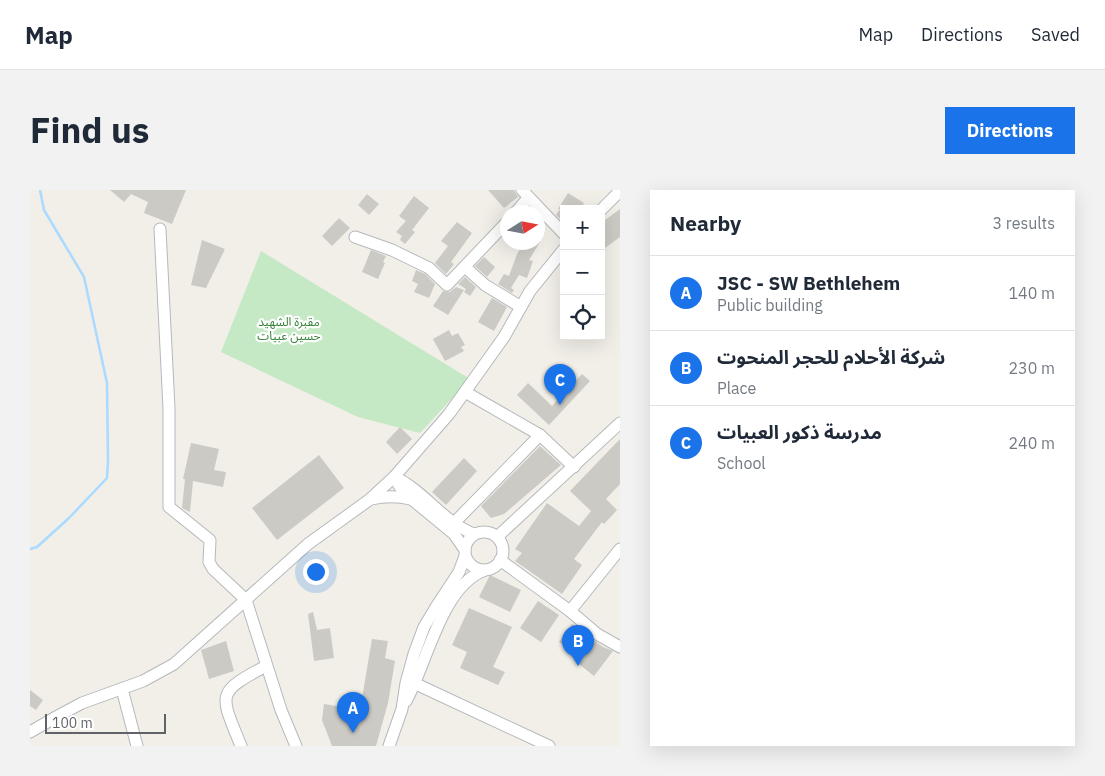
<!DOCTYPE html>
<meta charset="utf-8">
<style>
body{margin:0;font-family:"IBM Plex Sans","Noto Sans Arabic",sans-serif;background:#f2f2f3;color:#1f2937}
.controls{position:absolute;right:15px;top:15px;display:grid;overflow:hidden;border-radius:0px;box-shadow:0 5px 20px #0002}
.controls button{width:45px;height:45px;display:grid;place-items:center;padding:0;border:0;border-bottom:1px solid #e0e1e3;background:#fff;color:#1f2937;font:25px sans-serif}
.compass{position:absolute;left:470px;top:15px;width:45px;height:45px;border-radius:50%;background:#fff;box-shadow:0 5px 20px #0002;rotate:79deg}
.scale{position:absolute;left:15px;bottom:12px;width:121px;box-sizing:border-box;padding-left:5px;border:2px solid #5f6368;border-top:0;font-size:14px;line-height:18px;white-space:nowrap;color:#5f6368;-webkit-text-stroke:4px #fff;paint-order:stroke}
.you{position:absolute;left:285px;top:381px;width:18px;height:18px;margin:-12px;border:4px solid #fff;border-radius:50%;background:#1a73e8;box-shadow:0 0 0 8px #1a73e833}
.badge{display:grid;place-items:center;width:32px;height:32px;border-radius:50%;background:#1a73e8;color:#fff;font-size:16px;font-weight:700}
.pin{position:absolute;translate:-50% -41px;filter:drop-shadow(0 1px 2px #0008)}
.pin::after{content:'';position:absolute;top:26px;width:18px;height:15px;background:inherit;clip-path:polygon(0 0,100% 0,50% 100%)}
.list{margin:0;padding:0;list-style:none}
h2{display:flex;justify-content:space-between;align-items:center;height:65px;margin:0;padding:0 20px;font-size:21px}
h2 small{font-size:16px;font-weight:400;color:#747a83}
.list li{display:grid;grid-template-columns:32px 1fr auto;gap:15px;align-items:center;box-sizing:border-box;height:75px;padding:0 20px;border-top:1px solid #e0e1e3}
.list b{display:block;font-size:19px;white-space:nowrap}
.list p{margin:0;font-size:16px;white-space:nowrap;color:#747a83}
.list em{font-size:16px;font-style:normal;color:#747a83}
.icon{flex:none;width:28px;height:28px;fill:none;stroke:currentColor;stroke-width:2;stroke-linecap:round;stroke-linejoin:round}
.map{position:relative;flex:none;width:590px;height:556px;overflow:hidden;border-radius:0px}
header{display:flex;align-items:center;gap:30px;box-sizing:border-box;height:70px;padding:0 25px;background:#fff;border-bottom:1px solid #e0e1e3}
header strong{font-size:24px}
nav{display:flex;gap:28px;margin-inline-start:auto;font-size:18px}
.intro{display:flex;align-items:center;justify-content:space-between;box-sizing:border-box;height:120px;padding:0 30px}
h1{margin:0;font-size:35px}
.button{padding:12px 22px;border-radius:0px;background:#1a73e8;color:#fff;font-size:18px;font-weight:700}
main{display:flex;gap:30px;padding:0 30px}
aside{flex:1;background:#fff;border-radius:0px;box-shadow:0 5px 20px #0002}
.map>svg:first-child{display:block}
.green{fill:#c5e8c5}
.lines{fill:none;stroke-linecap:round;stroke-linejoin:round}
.stream{stroke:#aadaff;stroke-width:2.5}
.building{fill:#cccac5}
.minor-casing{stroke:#b5b8bc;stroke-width:13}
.minor{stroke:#fff;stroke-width:11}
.labels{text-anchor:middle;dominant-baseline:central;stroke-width:4.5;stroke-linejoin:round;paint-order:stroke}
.park-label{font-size:12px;fill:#348238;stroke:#fff}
</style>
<header>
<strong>Map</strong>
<nav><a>Map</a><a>Directions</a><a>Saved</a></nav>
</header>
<div class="intro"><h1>Find us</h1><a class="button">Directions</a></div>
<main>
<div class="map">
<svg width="590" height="556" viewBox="0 0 590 556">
<rect width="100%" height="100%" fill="#f1efe8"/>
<polygon class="green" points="231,61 440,189 390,243 328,227 191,162"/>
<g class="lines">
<polyline class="stream" points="0,359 7,357 39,328 77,288 78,271 77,193 54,87 14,20 10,0"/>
</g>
<g class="building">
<polygon points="80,0 156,0 142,34 114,23 118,12 101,4 94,12"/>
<polygon points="458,0 484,0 488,7 474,18"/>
<polygon points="538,3 554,13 551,19 534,19 534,33 526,25 530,19 528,19"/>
<polygon points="337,4 349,14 339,25 328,15"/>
<polygon points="384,6 399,18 382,40 385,42 375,54 370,50 372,46 366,42 376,31 369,26"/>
<polygon points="590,19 590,47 571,61 571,33"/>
<polygon points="309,28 320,38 302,56 292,46"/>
<polygon points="427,32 442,43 421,72 424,74 416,84 405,73 418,56 411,51"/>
<polygon points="172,50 195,59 176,98 161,95"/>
<polygon points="494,52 510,52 499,70 503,71 497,88 489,85 481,98 484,100 482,103 468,94 474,84 479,86 487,64"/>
<polygon points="341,60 356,66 353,72 355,73 348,89 332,82"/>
<polygon points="454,67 465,77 457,87 445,76"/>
<polygon points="386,80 395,84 405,94 399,108 384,102 388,94 382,91"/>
<polygon points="435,87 446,97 440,106 434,102 436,99 428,94"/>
<polygon points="426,97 434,100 418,125 403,116 413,101 420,102"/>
<polygon points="462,108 477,117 464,141 448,132"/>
<polygon points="419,140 422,146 428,143 435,155 431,157 434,161 415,171 403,149"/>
<polygon points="552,184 560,191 519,235 487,205 498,193 522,216"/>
<polygon points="370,237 382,249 367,264 356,252"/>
<polygon points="590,249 590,294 576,309 587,320 574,334 572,332 544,369 552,375 532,404 485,371 492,363 485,359 517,313 549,336 561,321 540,301"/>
<polygon points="161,253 189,259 184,280 196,282 193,297 163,291 160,322 152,318 155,289 153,289"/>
<polygon points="510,256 531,275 474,324 461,328 451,316"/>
<polygon points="289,265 314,298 247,350 222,318"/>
<polygon points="434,268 447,281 416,315 402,302"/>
<polygon points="460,385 491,400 480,422 449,407"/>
<polygon points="508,411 529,425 511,452 490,438"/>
<polygon points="439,418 482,437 463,477 475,482 468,495 430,478 437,462 422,455"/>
<polygon points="283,422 287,440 300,438 304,468 284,471 278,424"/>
<polygon points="542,434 573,457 583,461 564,486 549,474 553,469 529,452"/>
<polygon points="342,449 358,451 355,468 365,471 358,513 346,556 302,556 292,530 294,514 330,520"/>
<polygon points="196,451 204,481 179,489 171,460"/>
<polygon points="0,500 13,510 6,520 0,516"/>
</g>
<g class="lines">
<g class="minor-casing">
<g id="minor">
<polyline points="492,0 534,44"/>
<polyline points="571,20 590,1"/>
<polyline points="486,22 498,8"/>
<polyline points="130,39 139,218 139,317 180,350 179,372 183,379 216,410 251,520 266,556"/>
<polyline points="325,47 362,60 399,78 417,95 478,31"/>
<polyline points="435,77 455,95 491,117"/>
<polyline points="435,202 510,245 544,277"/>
<polyline points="364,287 373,302 424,344 435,360"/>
<path d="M365,287c30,15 48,45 79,57"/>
<path d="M341,309c14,-3 26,-3 40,0"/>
<polyline points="423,334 510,245"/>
<circle cx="454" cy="361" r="19"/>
<polyline points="467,347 590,233"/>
<polyline points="470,370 540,421 567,444 590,457"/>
<polyline points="540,421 590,359"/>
<polyline points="386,494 519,556"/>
<polyline points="92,499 107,556"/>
<path d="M376,511c21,-37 35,-115 79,-131"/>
<polyline points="0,542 26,527 52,513 113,491 144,474 278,354 339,310 364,287 419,224 474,147 500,101 534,59"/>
<path d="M211,556c-21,-52 -26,-53 25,-80"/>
<polyline points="359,556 372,519 376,493 384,464 394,437 406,417 429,382 435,366"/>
</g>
</g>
<use href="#minor" class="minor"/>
</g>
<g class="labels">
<g class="park-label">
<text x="259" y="131">مقبرة الشهيد<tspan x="259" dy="14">حسين عبيات</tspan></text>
</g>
</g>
</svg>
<div class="controls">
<button>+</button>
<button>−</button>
<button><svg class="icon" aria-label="locate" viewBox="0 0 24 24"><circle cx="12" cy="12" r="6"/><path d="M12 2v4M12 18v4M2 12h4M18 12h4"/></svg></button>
</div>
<svg class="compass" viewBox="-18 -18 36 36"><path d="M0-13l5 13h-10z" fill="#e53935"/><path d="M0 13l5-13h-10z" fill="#747a83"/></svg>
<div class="scale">100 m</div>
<div class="you"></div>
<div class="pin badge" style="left:323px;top:543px">A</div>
<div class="pin badge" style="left:548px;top:476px">B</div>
<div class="pin badge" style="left:530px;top:215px">C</div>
</div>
<aside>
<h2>Nearby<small>3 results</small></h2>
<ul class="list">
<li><span class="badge">A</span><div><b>JSC - SW Bethlehem</b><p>Public building</p></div><em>140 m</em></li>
<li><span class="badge">B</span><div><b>شركة الأحلام للحجر المنحوت</b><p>Place</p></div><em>230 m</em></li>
<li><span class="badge">C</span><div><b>مدرسة ذكور العبيات</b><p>School</p></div><em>240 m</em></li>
</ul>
</aside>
</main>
